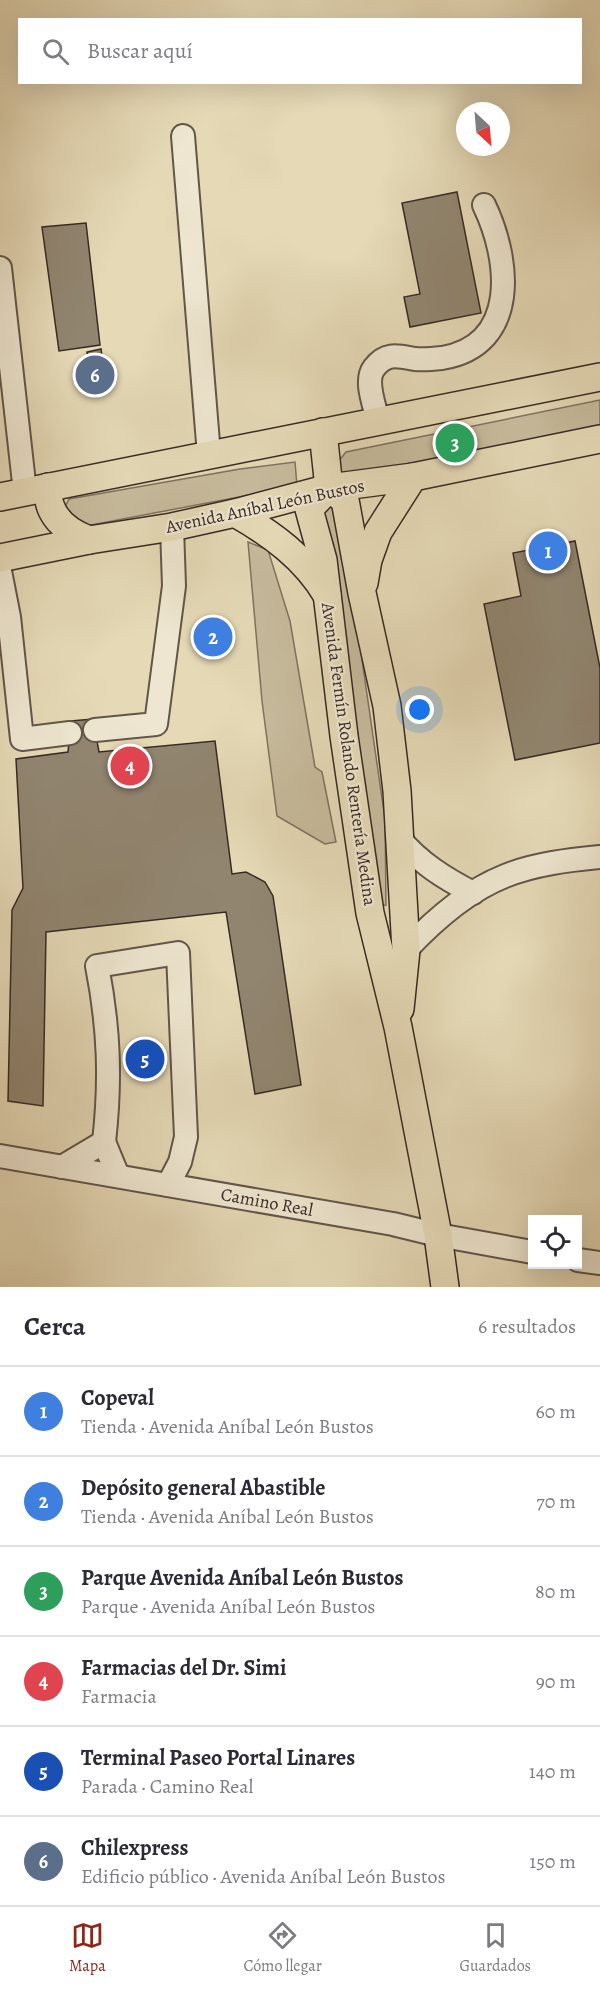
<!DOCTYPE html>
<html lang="es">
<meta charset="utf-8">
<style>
body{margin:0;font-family:Alegreya,serif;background:#f2f2f3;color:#2b2b33}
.controls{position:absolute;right:18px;bottom:18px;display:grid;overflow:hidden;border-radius:0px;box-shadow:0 6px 24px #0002}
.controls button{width:54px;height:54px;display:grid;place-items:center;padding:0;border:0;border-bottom:2px solid #e1e1e2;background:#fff;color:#2b2b33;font:30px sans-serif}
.compass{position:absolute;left:456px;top:102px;width:54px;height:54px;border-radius:50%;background:#fff;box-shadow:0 6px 24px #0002;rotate:154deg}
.you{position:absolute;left:420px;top:710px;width:21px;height:21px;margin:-15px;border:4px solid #fff;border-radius:50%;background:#1a73e8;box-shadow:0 0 0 9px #1a73e833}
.badge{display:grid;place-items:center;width:39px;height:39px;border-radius:50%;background:#8f2418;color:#fff;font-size:20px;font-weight:700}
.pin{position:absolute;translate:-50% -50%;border:3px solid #fff;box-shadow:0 2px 6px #0006}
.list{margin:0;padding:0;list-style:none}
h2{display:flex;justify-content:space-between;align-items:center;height:78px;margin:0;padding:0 24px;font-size:26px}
h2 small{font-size:20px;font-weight:400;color:#7c7c81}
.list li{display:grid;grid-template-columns:39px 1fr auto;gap:18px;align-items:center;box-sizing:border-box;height:90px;padding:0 24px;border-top:2px solid #e1e1e2}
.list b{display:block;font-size:22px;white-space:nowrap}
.list p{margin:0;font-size:20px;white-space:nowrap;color:#7c7c81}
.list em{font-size:20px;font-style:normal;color:#7c7c81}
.icon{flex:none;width:33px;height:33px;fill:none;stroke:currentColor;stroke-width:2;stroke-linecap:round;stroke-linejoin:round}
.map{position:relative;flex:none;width:600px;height:1287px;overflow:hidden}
.search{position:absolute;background:#fff;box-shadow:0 6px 24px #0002;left:18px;right:18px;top:18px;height:66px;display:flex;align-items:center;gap:15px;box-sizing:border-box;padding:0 21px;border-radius:0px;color:#7c7c81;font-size:22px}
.sheet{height:618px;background:#fff}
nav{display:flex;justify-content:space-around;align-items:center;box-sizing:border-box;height:84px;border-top:2px solid #e1e1e2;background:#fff;font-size:16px;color:#7c7c81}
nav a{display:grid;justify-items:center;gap:3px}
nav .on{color:#8f2418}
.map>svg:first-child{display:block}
.green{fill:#c7bb9d;stroke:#7f7261;stroke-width:1.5}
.building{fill:#918570;stroke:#372a25;stroke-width:1.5}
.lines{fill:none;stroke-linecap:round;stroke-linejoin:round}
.minor-casing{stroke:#625649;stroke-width:26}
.major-casing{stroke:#372a25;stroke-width:30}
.minor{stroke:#eee6d0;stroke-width:22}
.major{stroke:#e5d9b6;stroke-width:27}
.labels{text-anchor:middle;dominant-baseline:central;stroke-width:4.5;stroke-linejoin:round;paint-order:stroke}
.street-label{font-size:18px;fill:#372a25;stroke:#eee6d0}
</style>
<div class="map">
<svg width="600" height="1287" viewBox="0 0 600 1287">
<rect width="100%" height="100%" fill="#e5d9b6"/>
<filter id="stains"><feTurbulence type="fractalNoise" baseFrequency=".00333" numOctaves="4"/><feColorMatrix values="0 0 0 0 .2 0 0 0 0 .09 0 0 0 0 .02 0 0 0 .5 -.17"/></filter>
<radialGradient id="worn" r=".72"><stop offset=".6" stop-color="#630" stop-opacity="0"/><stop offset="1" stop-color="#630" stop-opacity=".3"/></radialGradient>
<g class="green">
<polygon points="600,400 600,425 348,479 342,473 338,462 346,452"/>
<polygon points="295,462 297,486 91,525 73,525 64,509 69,499 240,469"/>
<polygon points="338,506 348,563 385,819 386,905 380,906 323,509"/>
<polygon points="248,542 268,550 290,621 315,767 322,772 336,842 325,844 277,816 262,701"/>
</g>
<g class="building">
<polygon points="457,192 481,313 410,327 404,297 420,294 402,203"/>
<polygon points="86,223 100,345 59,351 42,227"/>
<polygon points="101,349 105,380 92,383 87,352"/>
<polygon points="575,541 600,668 600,743 515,760 484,604 521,596 513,553"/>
<polygon points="93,719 99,752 215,741 232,874 246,872 265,882 273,896 301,1085 255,1094 226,912 46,932 43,1106 8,1101 12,910 23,888 16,759 68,752 71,721"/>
</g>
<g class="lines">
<g class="minor-casing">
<g id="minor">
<polyline points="183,136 209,455"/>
<polyline points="0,268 25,492"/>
<path d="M378,421c-3,-15 -14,-40 -4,-53 12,-16 24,-12 41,-9 9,1 18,0 27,-1 78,-13 68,-99 42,-153"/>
<polyline points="0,571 9,617 22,739 70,733"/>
<polyline points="95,730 156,724 174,586 172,527"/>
<path d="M399,838c21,25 45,40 74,55"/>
<path d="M406,950c27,-29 61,-59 99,-74 29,-12 64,-16 95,-19"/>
<path d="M104,1142c7,-62 5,-115 -7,-176l81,-13 8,184 -6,25 -12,23"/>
<polyline points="0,1156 393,1224 438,1235 532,1252"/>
<polyline points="62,1167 104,1142 118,1176"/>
<polyline points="578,1260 600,1263"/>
</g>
</g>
<g class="major-casing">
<g id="major">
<polyline points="323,432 329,488 345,500 362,593 387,706 397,791 406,950 400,1009"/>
<path d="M48,487c-2,27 17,44 41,53"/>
<polyline points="329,488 309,509 323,560 344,736 370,913 398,1027 438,1235 445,1287"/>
<polyline points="0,497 600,377"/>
<path d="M235,513c37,21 70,45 92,82"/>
<polyline points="0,558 89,540 172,527 235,513 329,488 413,477 600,439"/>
<polyline points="364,583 368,560 378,532 413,477"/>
</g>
</g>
<use href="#minor" class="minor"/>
<use href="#major" class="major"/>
</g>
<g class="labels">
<g class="street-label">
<text transform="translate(265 506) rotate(-12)">Avenida Aníbal León Bustos</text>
<text transform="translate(349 754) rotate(82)">Avenida Fermín Rolando Rentería Medina</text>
<text transform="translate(267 1202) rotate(10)">Camino Real</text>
</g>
</g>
<rect width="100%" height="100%" filter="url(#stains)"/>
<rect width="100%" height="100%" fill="url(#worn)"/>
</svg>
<div class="controls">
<button><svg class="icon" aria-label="locate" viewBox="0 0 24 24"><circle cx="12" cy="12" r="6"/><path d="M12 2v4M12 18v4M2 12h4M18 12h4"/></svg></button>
</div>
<svg class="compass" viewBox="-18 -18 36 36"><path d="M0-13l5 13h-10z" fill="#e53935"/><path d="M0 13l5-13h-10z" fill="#7c7c81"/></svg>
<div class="you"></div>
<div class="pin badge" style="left:548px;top:551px;background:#3f7fe0">1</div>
<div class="pin badge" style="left:213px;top:637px;background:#3f7fe0">2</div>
<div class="pin badge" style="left:455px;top:443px;background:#2e9e5b">3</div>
<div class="pin badge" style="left:130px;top:766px;background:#e0444e">4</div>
<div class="pin badge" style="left:145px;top:1059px;background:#1a4fb4">5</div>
<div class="pin badge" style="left:95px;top:375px;background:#5c6f8a">6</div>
<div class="search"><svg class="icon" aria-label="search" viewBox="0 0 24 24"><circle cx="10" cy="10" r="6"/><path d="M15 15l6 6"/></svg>Buscar aquí</div>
</div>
<section class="sheet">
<h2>Cerca<small>6 resultados</small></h2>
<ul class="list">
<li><span class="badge" style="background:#3f7fe0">1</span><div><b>Copeval</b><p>Tienda · Avenida Aníbal León Bustos</p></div><em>60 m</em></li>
<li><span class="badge" style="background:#3f7fe0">2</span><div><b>Depósito general Abastible</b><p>Tienda · Avenida Aníbal León Bustos</p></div><em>70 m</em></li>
<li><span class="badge" style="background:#2e9e5b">3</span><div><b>Parque Avenida Aníbal León Bustos</b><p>Parque · Avenida Aníbal León Bustos</p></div><em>80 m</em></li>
<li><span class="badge" style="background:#e0444e">4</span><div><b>Farmacias del Dr. Simi</b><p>Farmacia</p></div><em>90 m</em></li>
<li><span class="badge" style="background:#1a4fb4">5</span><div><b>Terminal Paseo Portal Linares</b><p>Parada · Camino Real</p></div><em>140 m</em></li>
<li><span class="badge" style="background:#5c6f8a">6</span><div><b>Chilexpress</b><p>Edificio público · Avenida Aníbal León Bustos</p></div><em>150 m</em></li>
</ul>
</section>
<nav>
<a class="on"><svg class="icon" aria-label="map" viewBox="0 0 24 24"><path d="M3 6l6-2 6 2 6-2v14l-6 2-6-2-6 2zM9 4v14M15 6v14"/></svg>Mapa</a>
<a><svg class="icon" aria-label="directions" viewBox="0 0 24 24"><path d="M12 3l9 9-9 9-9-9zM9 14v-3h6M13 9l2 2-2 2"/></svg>Cómo llegar</a>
<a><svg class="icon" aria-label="saved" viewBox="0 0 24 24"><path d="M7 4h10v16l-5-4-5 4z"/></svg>Guardados</a>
</nav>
